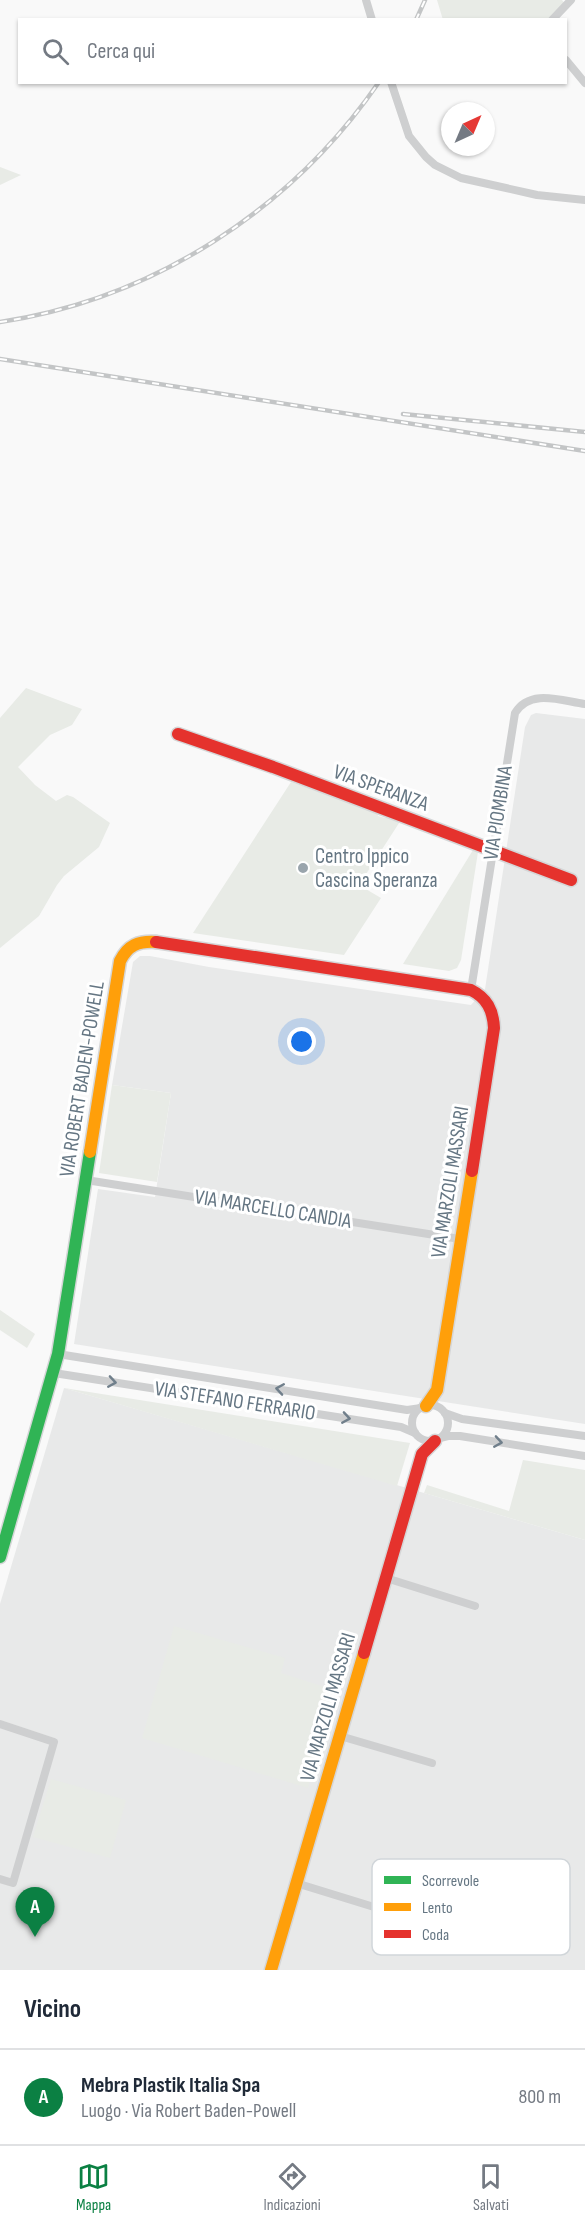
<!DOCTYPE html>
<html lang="it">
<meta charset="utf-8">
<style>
body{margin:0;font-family:"Sofia Sans Condensed",sans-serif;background:#f2f2f3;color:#1f2937}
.compass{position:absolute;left:441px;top:102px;width:54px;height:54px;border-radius:50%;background:#fff;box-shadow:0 2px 4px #0004;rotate:44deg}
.you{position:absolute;left:302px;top:1042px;width:21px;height:21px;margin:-15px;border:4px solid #fff;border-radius:50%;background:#1a73e8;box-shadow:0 0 0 9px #1a73e833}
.badge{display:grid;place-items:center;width:39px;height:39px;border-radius:50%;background:#0b8043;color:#fff;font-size:20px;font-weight:700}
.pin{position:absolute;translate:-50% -50px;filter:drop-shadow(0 2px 3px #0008)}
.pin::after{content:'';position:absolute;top:32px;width:21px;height:18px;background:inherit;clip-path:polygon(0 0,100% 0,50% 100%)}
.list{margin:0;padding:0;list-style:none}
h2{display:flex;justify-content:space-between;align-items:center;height:78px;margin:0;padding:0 24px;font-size:26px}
h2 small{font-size:20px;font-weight:400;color:#747a83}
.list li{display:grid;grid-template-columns:39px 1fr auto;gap:18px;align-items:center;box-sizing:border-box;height:96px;padding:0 24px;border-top:2px solid #e0e1e3}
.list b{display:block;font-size:22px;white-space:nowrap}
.list p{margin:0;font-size:20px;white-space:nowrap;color:#747a83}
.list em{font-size:20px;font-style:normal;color:#747a83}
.icon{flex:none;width:33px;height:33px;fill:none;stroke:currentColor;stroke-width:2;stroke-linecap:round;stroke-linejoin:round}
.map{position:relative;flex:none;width:585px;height:1970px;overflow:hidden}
.search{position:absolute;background:#fff;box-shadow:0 2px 4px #0004;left:18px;right:18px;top:18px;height:66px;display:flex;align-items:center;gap:15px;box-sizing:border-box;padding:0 21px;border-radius:0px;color:#747a83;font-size:22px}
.sheet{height:174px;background:#fff}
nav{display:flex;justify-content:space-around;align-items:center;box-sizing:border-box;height:84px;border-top:2px solid #e0e1e3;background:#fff;font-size:16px;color:#747a83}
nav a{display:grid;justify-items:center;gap:3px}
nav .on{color:#0b8043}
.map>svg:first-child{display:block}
.built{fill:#e8e9e9}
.green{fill:#e8ebe6}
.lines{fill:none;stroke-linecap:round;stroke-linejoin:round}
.fast-casing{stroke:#d5d6d7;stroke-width:15}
.slow-casing{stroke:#d5d6d7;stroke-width:15}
.jam-casing{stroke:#d5d6d7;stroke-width:15}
.street{stroke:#cecfd0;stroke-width:8}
.fast{stroke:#30b455;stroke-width:12}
.slow{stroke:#ff9f0a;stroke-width:12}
.jam{stroke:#e5322d;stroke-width:12}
.rail-casing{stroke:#c3c5c6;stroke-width:4.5}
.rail{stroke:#fff;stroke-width:2;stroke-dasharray:7;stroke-linecap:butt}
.oneway{stroke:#707f8b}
.poi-dot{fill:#99a4ac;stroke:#fff;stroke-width:2}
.labels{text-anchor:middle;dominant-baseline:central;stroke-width:6;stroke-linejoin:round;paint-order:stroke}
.street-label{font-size:21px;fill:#657683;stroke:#fff}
.poi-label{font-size:21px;fill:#657683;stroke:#fff;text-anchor:start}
.key{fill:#fff;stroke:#d1d6da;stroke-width:1.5}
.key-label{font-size:16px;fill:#657683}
</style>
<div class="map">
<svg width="585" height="1970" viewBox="0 0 585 1970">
<rect width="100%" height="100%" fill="#f9f9f9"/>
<g class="built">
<polygon points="536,713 585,719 585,1424 74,1344 98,1189 155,1197 171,1093 112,1085 133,962 140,956 150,956 209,967 471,1005 485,989 525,727 531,715"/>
<polygon points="64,1388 585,1540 585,1970 0,1970 0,1604"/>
</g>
<g class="green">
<polygon points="437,0 562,0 565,4 548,19 443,20"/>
<polygon points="0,167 21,175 0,185"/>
<polygon points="26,688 82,709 72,725 50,735 18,767 35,785 56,801 67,795 73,797 110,823 99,847 64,876 57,885 39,916 0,948 0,718"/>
<polygon points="291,782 377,811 378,816 385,818 390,816 401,820 359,885 381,898 344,955 193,933"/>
<polygon points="473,850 478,852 461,960 457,968 449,971 403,964"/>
<polygon points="112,1085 171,1093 157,1182 99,1173"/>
<polygon points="0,1310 35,1334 27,1348 0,1330"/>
<polygon points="64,1388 410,1443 397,1486"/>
<polygon points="523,1460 585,1470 585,1540 424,1493 427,1485 509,1511"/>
<polygon points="174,1626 285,1658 281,1673 337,1691 308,1788 142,1738"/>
<polygon points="51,1779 126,1800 110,1858 33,1837"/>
</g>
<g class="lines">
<g class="fast-casing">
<polyline id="fast" points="0,1557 58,1354 90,1152"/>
</g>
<g class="slow-casing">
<g id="slow">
<path d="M90,1152l30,-191c8,-16 18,-20 36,-19"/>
<polyline points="426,1406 437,1390 472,1171"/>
<polyline points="271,1970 364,1653"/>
</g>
</g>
<g class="jam-casing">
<g id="jam">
<polyline points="178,734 273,767 571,880"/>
<path d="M156,942l315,48c16,8 22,20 23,38l-22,143"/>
<polyline points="364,1653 422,1454 435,1441"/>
</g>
</g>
<g class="street">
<polyline points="366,0 372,20"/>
<polyline points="552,20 571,0"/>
<polyline points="566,60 585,83"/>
<polyline points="391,82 409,136 426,157 435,165 461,178 537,195 585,200"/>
<path d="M471,990l44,-277c15,-25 47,-12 70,-9"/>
<polyline points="86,1180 460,1239"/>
<polyline points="58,1354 407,1410 421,1408"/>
<polyline points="54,1373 401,1427 415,1433"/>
<circle cx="430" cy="1423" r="18"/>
<polyline points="445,1413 462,1419 585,1436"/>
<polyline points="440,1438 448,1436 460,1436 585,1456"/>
<polyline points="386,1578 475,1606"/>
<polyline points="0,1724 54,1742 13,1883 0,1879"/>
<polyline points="340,1736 432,1763"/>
<polyline points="296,1883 426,1923"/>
</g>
<use href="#fast" class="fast"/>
<use href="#slow" class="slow"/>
<use href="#jam" class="jam"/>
<g class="rail-casing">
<g id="rail">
<polyline points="416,20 425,0"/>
<path d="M0,322c153,-23 291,-112 379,-240"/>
<polyline points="0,359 585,451"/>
<polyline points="403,414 585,432"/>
</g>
</g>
<use href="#rail" class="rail"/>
</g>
<defs><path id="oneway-chevron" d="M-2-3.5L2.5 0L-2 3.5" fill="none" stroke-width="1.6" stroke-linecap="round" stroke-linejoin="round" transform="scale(1.5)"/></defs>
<g class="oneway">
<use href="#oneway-chevron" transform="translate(112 1382) rotate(9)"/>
<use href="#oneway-chevron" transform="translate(280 1389) rotate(-171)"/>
<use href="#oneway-chevron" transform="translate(346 1418) rotate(9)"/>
<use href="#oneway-chevron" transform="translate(498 1442) rotate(9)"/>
</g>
<circle class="poi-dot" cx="303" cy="868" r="6"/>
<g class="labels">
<g class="street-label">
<text transform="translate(381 788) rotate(20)">VIA SPERANZA</text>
<text transform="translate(498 813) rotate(-81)">VIA PIOMBINA</text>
<text transform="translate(82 1079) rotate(-81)">VIA ROBERT BADEN-POWELL</text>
<text transform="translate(450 1182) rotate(-81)">VIA MARZOLI MASSARI</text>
<text transform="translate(273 1209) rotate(9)">VIA MARCELLO CANDIA</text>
<text transform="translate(235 1401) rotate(9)">VIA STEFANO FERRARIO</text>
<text transform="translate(328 1707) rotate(-74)">VIA MARZOLI MASSARI</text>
</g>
<g class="poi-label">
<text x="315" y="856">Centro Ippico<tspan x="315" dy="24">Cascina Speranza</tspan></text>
</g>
</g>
<rect x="372" y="1859" width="198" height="96" rx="9" class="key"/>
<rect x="384" y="1876" width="27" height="8" fill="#30b455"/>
<rect x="384" y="1903" width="27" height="8" fill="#ff9f0a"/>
<rect x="384" y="1930" width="27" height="8" fill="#e5322d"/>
<g class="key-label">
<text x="422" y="1886">Scorrevole</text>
<text x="422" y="1913">Lento</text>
<text x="422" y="1940">Coda</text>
</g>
</svg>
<svg class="compass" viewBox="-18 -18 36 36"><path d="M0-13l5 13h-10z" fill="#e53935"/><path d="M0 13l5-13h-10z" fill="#747a83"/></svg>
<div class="you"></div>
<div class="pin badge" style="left:35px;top:1937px">A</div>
<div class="search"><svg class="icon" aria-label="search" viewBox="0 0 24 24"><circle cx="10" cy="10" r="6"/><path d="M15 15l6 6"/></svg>Cerca qui</div>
</div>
<section class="sheet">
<h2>Vicino<small></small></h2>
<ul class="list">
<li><span class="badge">A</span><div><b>Mebra Plastik Italia Spa</b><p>Luogo · Via Robert Baden-Powell</p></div><em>800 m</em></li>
</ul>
</section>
<nav>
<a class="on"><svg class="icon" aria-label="map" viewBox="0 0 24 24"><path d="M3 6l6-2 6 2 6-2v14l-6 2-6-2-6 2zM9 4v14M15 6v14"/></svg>Mappa</a>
<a><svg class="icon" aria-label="directions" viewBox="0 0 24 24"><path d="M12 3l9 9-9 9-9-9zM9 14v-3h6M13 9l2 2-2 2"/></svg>Indicazioni</a>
<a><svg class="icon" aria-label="saved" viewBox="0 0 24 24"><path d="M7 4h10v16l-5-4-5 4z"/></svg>Salvati</a>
</nav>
